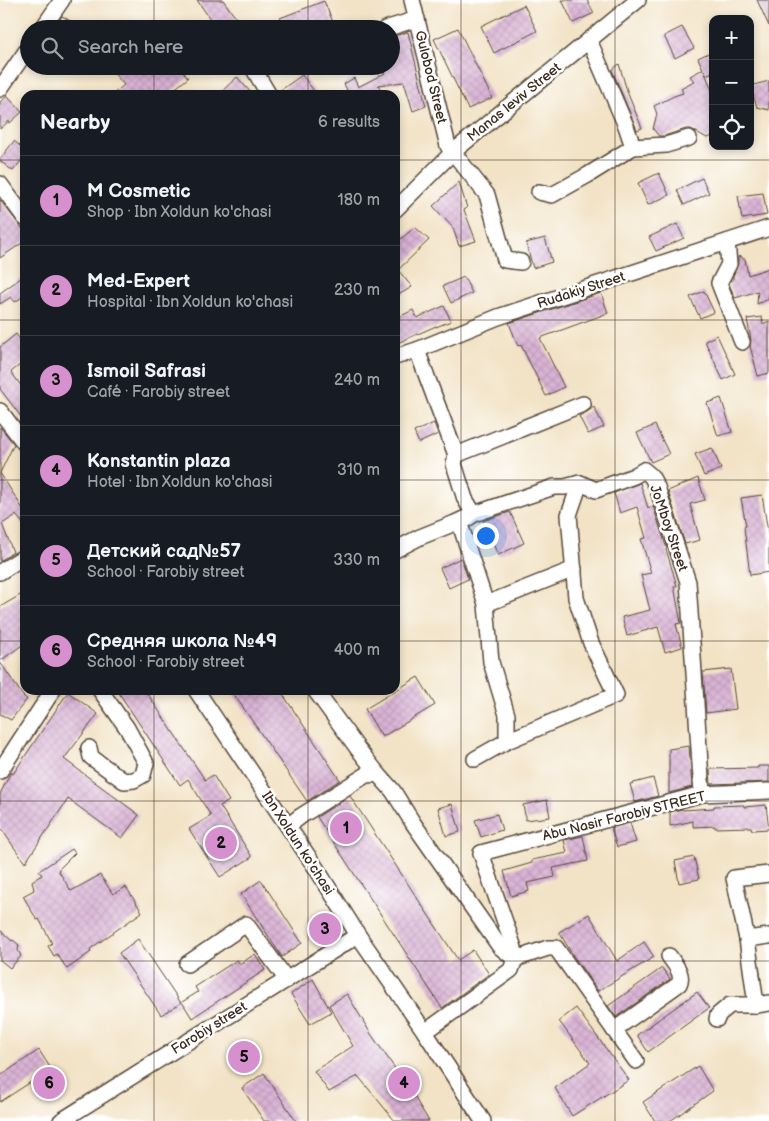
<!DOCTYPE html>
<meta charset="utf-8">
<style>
body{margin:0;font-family:"Balsamiq Sans",sans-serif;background:#242831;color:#f1f3f6}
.controls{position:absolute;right:15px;top:15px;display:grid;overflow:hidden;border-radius:10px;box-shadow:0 2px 8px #0003}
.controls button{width:45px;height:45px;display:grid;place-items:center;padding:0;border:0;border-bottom:1px solid #363941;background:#171b24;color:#f1f3f6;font:25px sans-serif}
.you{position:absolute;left:485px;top:535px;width:18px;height:18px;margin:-12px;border:4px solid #fff;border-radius:50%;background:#1a73e8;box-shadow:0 0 0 8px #1a73e833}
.badge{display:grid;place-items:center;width:32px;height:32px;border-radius:50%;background:#d690ce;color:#111;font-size:16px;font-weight:700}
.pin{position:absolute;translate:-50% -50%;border:2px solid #fff;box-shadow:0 1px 5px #0006}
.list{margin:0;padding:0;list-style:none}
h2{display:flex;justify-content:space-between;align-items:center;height:65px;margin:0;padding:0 20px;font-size:21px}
h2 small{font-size:16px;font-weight:400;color:#9ea1a6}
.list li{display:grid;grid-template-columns:32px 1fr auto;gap:15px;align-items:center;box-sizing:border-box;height:90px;padding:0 20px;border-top:1px solid #363941}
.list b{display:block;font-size:19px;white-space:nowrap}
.list p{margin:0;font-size:16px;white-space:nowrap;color:#9ea1a6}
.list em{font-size:16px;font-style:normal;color:#9ea1a6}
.icon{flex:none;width:28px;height:28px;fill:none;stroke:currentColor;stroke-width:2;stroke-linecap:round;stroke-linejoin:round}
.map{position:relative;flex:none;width:769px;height:1121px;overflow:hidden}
.search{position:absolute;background:#171b24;box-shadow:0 2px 8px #0003;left:20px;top:20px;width:380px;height:55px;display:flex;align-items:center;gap:12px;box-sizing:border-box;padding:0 18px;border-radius:28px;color:#9ea1a6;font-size:19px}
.panel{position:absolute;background:#171b24;box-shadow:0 2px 8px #0003;left:20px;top:90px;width:380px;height:605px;border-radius:15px}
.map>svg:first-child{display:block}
.building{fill:url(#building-cross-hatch)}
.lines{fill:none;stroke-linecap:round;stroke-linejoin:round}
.minor-casing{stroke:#564637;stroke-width:18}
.minor{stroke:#fff;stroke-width:15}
.grid{fill:none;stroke:#3b2a1e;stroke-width:1;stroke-opacity:0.55}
.labels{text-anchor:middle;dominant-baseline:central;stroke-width:5;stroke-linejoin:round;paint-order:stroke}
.street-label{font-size:14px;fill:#3b2a1e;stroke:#fff}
</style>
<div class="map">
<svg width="769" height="1121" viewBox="0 0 769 1121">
<defs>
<pattern id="building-cross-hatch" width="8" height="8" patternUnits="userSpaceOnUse" patternTransform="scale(1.25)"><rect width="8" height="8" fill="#d9b3d5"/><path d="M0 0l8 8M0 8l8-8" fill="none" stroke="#bb9ab6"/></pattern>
</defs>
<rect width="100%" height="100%" fill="#fff"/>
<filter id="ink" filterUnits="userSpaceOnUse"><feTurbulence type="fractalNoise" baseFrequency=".02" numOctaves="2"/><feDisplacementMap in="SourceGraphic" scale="10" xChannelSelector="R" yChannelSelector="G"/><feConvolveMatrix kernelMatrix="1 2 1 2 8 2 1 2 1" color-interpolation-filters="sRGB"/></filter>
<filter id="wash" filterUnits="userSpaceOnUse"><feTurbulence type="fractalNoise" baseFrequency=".0096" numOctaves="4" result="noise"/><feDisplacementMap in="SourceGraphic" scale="20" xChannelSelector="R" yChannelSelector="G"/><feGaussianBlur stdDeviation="1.12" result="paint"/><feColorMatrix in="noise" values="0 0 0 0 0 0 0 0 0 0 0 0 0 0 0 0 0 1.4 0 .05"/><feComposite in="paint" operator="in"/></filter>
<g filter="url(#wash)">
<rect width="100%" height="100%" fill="#f2e3c6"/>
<g id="blocks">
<g class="building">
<polygon points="197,0 223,0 244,29 217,29"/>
<polygon points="562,0 587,0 594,13 573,23"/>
<polygon points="757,0 769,0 769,26"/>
<polygon points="324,1 336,29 285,29 280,18"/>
<polygon points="524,5 537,31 494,53 481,26"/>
<polygon points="62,16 84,29 54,29"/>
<polygon points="682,27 694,48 675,58 664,36"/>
<polygon points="458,28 492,98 468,109 434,39"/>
<polygon points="408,32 426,106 413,111 404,82 378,85 384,95 343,95 348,92 344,84 354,78 358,87 385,73 383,66 391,66 391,37"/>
<polygon points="713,51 713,72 706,75 704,70 713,93 713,136 707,138 691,129 686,129 664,136 659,136 653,129 657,114 654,106 674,96 683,93 681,88 694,81 690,76 703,69 698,58"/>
<polygon points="619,64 628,94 642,128 637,130 612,70"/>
<polygon points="123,66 179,66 188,78 167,95 112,95 124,85 114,73"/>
<polygon points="302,75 317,95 278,95 278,92"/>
<polygon points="237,77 253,95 218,95"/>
<polygon points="769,81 769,110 757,107 750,86"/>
<polygon points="7,96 22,112 10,123 9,121 0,129 0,102"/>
<polygon points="14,141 25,150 25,156 13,171 0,161 0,159"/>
<polygon points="659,173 669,195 648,205 638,183"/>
<polygon points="702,178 709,193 684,205 677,190"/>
<polygon points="459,182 467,208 464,210 476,241 459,246 453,228 433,206"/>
<polygon points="763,193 767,215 742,219 738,196"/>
<polygon points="0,200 25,232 25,241 0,258"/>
<polygon points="677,224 684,238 656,251 649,237"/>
<polygon points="415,227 429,240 398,270 412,287 400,294 395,288 395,244"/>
<polygon points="545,238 552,262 533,268 526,243"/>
<polygon points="741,256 743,259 745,259 748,275 769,268 769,299 757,304 758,291 735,298 729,284 730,281 733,280 733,276 738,264 738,257"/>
<polygon points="25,275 25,295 15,302 11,297 0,304 0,293"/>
<polygon points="464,277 472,293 451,303 443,286"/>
<polygon points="704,291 714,312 700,318 690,297"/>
<polygon points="601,293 608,313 540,338 564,387 546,396 521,345 518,346 509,323"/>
<polygon points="444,306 451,321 436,327 436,326 395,344 395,319 413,310 417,318"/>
<polygon points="762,317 763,324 769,321 769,373 758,376 750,346 751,340 747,319"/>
<polygon points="16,334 25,346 25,361 11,372 25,391 25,422 0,389 0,347"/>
<polygon points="717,335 735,374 723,380 705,341"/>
<polygon points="721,398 732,432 718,436 707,403"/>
<polygon points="594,407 604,427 588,434 579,416 587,412"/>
<polygon points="434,423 438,434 419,443 414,432"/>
<polygon points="655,425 669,454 651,462 637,433"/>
<polygon points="0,427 14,444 0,473 25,512 25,526 16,515 2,524 13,552 0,561"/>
<polygon points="712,448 721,469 704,476 695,454"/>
<polygon points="698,478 705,500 690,504 700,540 685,544 668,491"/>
<polygon points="640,483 648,508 653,506 667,549 666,549 677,586 674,586 681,623 676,624 682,647 665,652 658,627 627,636 622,617 650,610 641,575 651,573 641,539 646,538 637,507 620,513 614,493"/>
<polygon points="762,495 769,538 769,572 750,575 744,527 746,526 741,498"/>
<polygon points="510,512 524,543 498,555 483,521"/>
<polygon points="461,558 468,579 449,588 440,568"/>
<polygon points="22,594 25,601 25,643 0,661 0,607"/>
<polygon points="0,662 23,696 27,699 11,720 0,714"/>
<polygon points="731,669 736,709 706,713 703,672"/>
<polygon points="418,677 435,705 382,737 365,709"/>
<polygon points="117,690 145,690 205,780 213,775 229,801 220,806 252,857 220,877 189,829 211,816 188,779 180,785"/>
<polygon points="231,690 280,690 340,780 307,801"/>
<polygon points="68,692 98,714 64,759 139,815 122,838 68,799 25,863 0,827 0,794 11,772 13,774"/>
<polygon points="689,746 692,787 669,793 669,749"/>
<polygon points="758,766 769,766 769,782 711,784 710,769 758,768"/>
<polygon points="653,778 658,796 635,802 630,784"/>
<polygon points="350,796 458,960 473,950 489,974 442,1008 317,817"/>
<polygon points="547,800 550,817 526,820 523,805"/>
<polygon points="452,804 460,832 446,836 438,808"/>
<polygon points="744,805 744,807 766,805 769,829 752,830 751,827 715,828 715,826 693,827 693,821 670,826 670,812 682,809 683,810 714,808 714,806"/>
<polygon points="497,814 502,830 481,837 475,820"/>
<polygon points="630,823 636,842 617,847 611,828"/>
<polygon points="583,836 588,861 553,868 555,877 527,883 529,891 511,896 504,871 532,863 532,860 567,853 564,840"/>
<polygon points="72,849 75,853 58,870 71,891 100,875 113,894 126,887 142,912 90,949 91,952 67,969 57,954 54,956 48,946 52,943 39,919 37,920 23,896 34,890 32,881 42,875 39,871"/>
<polygon points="694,857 699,879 679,883 675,861"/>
<polygon points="261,880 302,943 282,957 241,894"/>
<polygon points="589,914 617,961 644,942 654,957 598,991 574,957 559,932"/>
<polygon points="0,930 12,941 13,940 19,945 18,950 21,956 10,968 0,960"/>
<polygon points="138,939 181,1003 161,1015 119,953"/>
<polygon points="255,954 265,970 192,1018 182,1002 198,992 195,987 237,960 240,964"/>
<polygon points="662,968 670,979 616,1017 608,1006"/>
<polygon points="313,979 331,1012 310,1024 291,994"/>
<polygon points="697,992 709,1008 648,1052 637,1035"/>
<polygon points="347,994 371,1034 417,1100 416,1100 429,1121 395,1121 358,1076 329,1092 314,1071 353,1046 329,1005"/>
<polygon points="576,1008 629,1080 572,1116 555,1088 590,1063 559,1021"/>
<polygon points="39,1050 51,1069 0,1102 0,1076"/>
<polygon points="698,1066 713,1091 670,1121 655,1121 643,1102"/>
<polygon points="264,1073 296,1121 264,1121 242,1088"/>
</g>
</g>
</g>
<g filter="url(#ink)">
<use href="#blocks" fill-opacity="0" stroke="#564637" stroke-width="1"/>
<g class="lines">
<g class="minor-casing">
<g id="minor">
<polyline points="412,0 448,146 487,195 505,260 521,262"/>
<polyline points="42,29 62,0"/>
<polyline points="385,29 417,19"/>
<polyline points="589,40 626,126 633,147 666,145 689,138"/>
<polyline points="257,66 253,68 269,95"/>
<polyline points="0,89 29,47"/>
<polyline points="0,184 25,218"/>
<polyline points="539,192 552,195 588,175 633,147"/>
<polyline points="395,210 453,152 638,0"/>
<polyline points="727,242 729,264 719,283 742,342"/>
<polyline points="417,350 456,455 454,464 465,499 474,514 554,487 565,487 580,483 596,490 634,476 644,470 651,476 657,487 688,582 702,794"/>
<polyline points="395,357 417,350 498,317 769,228"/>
<polyline points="0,411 25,444"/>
<polyline points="456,455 583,404"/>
<polyline points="474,514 460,524 486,604 574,569"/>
<polyline points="395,550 420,537 455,523 468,517"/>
<polyline points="0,572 25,556"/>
<polyline points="196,690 316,868 358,935 425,1032 483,1121"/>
<polyline points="315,690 358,749 378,774"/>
<polyline points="507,741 616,695 591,643 576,598 569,515 580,483"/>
<polyline points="89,748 91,757 124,781 134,780 143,775 146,763 127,728 100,690"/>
<polyline points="475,759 507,741 507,715 491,662 486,604"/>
<polyline points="0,771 53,690"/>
<polyline points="288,826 301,816 366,775 378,774 393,791 413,823 500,947 515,959 548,948 556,948 636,1061"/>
<polyline points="769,874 734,878 747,939 756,1005 769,1003"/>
<polyline points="747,939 769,936"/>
<polyline points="187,964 246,924 287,980"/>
<polyline points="717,1019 718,1015 730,1005 756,1005"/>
<path d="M614,1030l65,-46c5,-10 -4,-19 -10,-28"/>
<polyline points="425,1032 511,970 515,959 514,948 481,853 702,794 769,791"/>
<polyline points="61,1121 358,935"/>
</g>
</g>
<use href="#minor" class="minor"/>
</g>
</g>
<path class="grid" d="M154,0v29M308,0v29M461,0v1121M615,0v1121M154,66v29M308,66v29M0,160h25M395,160h374M0,320h25M395,320h374M0,480h25M395,480h374M0,641h25M395,641h374M154,690v431M308,690v431M0,801h769M0,961h769"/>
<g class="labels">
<g class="street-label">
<text transform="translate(431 77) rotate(76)">Gulobod Street</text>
<text transform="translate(514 102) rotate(-39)">Manas leviv Street</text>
<text transform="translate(581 290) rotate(-18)">Rudakiy Street</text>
<text transform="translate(669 528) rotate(71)">JoMboy Street</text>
<text transform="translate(624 816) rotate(-14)">Abu Nasir Farobiy STREET</text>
<text transform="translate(298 843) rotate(57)">Ibn Xoldun ko'chasi</text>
<text transform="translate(209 1028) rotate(-32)">Farobiy street</text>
</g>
</g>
</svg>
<div class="controls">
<button>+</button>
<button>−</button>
<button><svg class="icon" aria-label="locate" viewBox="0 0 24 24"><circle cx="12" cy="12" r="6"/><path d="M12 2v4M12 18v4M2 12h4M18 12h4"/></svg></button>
</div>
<div class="you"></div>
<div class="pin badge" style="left:346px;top:828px">1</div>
<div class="pin badge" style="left:221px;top:843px">2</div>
<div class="pin badge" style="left:325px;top:929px">3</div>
<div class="pin badge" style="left:404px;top:1083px">4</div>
<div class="pin badge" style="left:244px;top:1057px">5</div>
<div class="pin badge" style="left:49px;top:1083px">6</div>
<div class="search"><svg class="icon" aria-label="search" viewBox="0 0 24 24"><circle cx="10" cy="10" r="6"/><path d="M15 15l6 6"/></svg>Search here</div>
<section class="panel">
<h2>Nearby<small>6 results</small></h2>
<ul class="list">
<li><span class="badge">1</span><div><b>M Cosmetic</b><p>Shop · Ibn Xoldun ko'chasi</p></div><em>180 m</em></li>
<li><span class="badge">2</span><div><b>Med-Expert</b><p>Hospital · Ibn Xoldun ko'chasi</p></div><em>230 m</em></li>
<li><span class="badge">3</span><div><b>Ismoil Safrasi</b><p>Café · Farobiy street</p></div><em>240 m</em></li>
<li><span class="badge">4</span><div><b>Konstantin plaza</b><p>Hotel · Ibn Xoldun ko'chasi</p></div><em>310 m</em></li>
<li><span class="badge">5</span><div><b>Детский сад№57</b><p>School · Farobiy street</p></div><em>330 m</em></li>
<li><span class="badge">6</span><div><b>Средняя школа №49</b><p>School · Farobiy street</p></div><em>400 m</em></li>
</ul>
</section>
</div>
